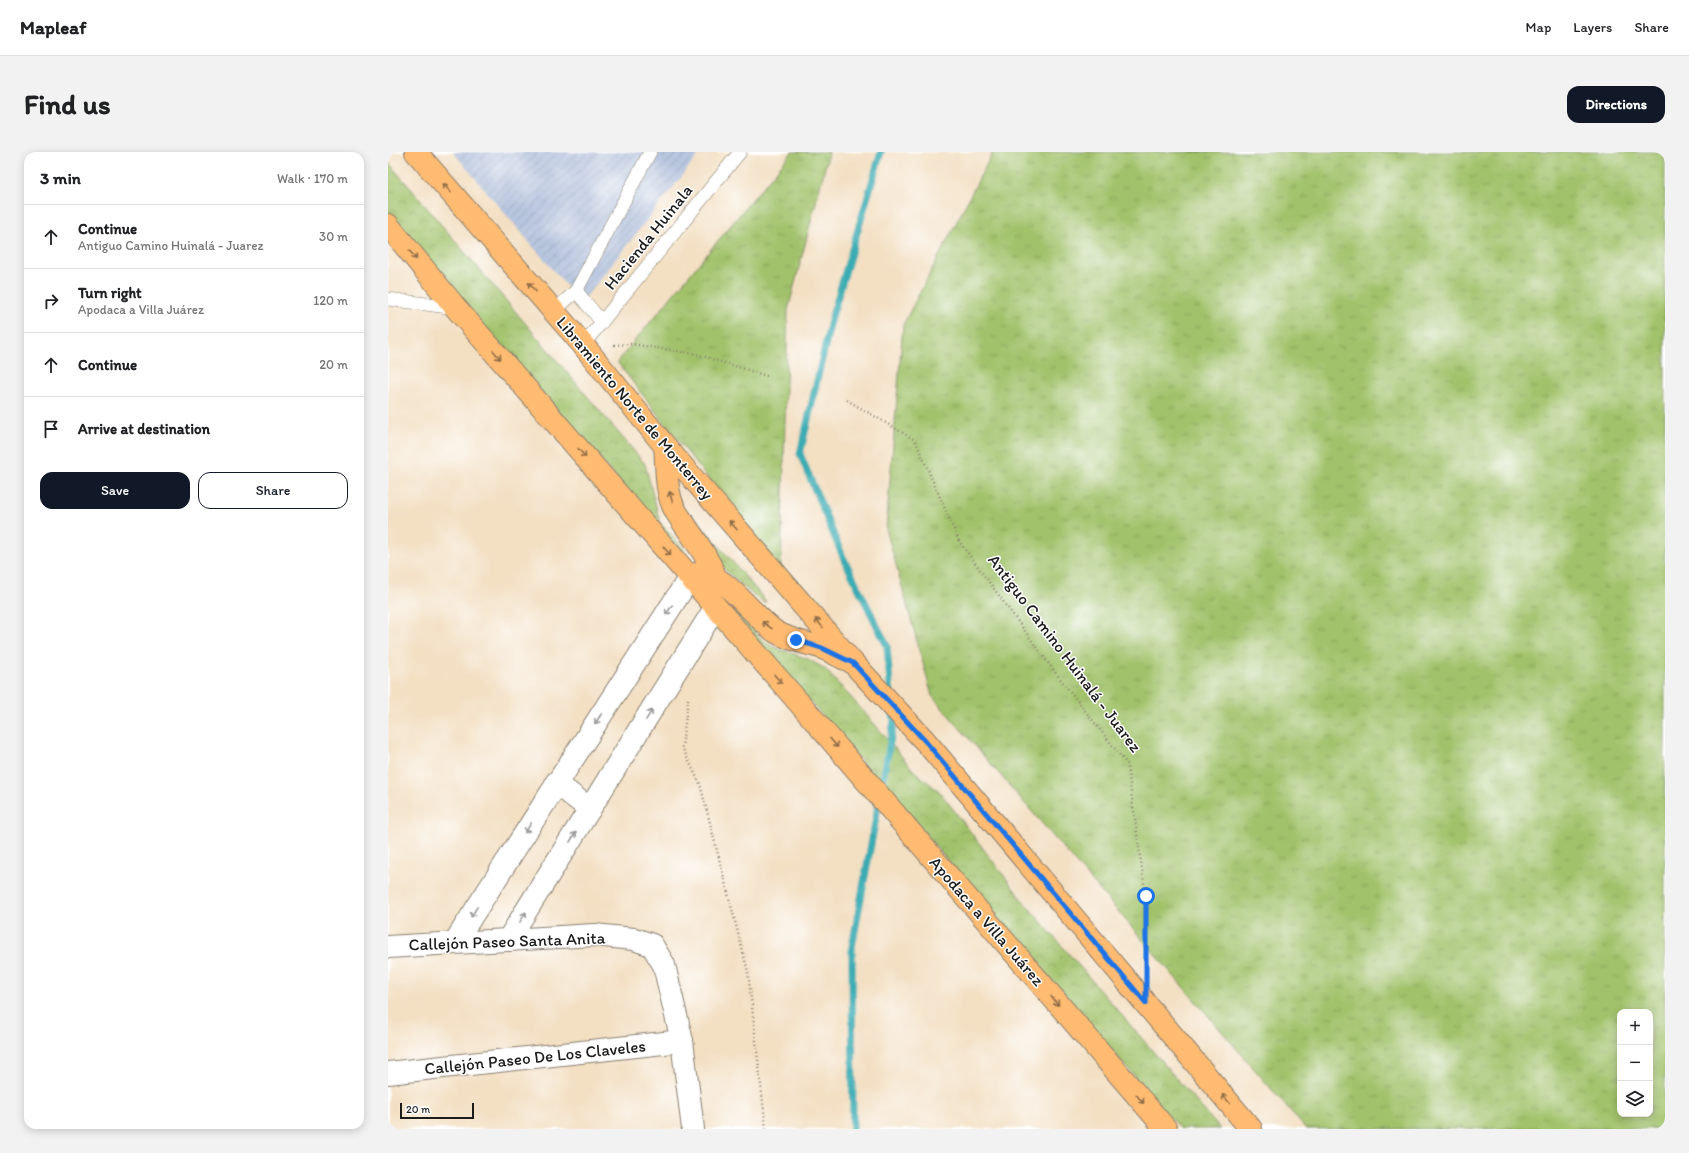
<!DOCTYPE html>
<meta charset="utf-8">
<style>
body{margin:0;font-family:Itim,sans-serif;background:#f2f2f2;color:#202124}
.controls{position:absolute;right:12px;bottom:12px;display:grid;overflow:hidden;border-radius:8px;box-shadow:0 2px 10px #0003}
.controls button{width:36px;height:36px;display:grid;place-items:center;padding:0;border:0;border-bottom:1px solid #e0e0e0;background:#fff;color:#202124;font:20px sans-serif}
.scale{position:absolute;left:12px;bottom:10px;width:74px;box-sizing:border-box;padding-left:4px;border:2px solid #1c1c1c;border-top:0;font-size:11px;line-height:14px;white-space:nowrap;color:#1c1c1c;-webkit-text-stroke:3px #fff;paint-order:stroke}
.stop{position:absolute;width:12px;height:12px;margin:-9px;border:3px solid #1a73e8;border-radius:50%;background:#fff}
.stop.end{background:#1a73e8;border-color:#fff;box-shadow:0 1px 4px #0008}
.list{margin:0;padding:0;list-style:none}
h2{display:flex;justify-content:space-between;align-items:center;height:52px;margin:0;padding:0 16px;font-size:17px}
h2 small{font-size:13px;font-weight:400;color:#757577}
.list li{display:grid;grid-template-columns:26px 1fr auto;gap:12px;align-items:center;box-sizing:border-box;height:64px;padding:0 16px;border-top:1px solid #e0e0e0}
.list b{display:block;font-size:15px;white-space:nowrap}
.list p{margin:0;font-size:13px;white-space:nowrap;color:#757577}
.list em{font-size:13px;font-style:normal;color:#757577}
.actions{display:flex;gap:8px;padding:12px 16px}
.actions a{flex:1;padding:9px 0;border:1px solid #111827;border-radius:12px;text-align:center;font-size:14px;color:#111827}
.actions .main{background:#111827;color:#fff}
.icon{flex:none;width:22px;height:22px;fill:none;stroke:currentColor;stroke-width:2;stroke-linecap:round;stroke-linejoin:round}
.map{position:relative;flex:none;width:1277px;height:977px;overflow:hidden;border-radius:12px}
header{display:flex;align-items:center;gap:24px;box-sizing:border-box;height:56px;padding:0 20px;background:#fff;border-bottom:1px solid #e0e0e0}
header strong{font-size:19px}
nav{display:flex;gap:22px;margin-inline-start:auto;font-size:14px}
.intro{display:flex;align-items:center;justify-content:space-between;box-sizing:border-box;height:96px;padding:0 24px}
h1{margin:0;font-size:28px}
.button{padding:10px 18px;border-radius:12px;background:#111827;color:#fff;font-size:14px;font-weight:700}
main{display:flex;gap:24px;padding:0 24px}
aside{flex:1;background:#fff;border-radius:12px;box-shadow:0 2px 10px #0003}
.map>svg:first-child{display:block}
.industrial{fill:url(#industrial-furrows)}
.grass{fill:url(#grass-tufts);stroke:#5e6f44;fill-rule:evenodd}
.park{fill:url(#park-crowns);stroke:#5e6f44}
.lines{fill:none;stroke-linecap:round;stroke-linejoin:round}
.stream{stroke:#3aacb3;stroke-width:7}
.service-casing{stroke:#887e6f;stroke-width:14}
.minor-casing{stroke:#887e6f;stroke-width:24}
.primary-casing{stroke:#887e6f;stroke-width:24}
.path{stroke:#887e6f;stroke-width:2.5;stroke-dasharray:1 3;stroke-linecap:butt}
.service{stroke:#fff;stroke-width:13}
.minor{stroke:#fff;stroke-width:22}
.primary{stroke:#ffbb71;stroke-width:22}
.oneway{stroke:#8e6c46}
.oneway2{stroke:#999}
.route{stroke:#1a73e8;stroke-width:5}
.labels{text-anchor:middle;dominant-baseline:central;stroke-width:3;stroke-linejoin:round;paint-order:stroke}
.street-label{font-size:17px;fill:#1c1c1c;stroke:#fff}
</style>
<header>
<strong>Mapleaf</strong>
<nav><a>Map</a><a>Layers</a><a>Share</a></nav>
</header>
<div class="intro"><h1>Find us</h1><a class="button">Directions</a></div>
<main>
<aside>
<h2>3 min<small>Walk · 170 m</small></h2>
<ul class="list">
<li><svg class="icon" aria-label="ahead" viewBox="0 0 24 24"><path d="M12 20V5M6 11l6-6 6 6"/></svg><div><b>Continue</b><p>Antiguo Camino Huinalá - Juarez</p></div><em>30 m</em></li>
<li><svg class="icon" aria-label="right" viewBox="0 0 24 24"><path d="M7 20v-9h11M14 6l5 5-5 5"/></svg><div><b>Turn right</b><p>Apodaca a Villa Juárez</p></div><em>120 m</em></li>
<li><svg class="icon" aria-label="ahead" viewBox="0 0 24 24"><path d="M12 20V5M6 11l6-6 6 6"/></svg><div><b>Continue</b></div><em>20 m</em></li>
<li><svg class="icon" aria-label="arrive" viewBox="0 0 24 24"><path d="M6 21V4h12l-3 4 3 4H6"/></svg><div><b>Arrive at destination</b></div></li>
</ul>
<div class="actions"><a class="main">Save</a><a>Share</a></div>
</aside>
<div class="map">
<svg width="1277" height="977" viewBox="0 0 1277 977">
<defs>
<pattern id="industrial-furrows" width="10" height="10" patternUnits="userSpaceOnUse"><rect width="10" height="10" fill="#b7c5de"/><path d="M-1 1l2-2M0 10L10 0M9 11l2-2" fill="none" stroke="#9da9be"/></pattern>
<pattern id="grass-tufts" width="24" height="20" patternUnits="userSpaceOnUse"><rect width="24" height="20" fill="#a1c26b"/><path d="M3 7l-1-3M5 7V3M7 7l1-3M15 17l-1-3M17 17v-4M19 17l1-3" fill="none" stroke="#8aa65c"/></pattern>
<pattern id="park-crowns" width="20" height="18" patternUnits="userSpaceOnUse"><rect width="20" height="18" fill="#a1c26b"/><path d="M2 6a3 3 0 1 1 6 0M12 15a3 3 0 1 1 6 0" fill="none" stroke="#8aa65c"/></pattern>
</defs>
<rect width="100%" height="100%" fill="#fff"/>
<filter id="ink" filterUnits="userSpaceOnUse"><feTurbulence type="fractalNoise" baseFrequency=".025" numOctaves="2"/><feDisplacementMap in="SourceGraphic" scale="8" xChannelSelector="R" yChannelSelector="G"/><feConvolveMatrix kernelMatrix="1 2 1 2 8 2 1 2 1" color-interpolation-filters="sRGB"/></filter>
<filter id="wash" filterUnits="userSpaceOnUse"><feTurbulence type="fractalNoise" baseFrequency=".012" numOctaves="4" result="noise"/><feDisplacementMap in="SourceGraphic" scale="16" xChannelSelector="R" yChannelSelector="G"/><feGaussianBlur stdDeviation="0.9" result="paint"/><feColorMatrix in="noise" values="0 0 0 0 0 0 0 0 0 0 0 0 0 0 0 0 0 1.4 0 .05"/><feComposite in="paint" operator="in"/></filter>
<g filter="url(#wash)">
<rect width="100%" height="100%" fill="#f3dfc2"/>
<polygon class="industrial" points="65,0 313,0 193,151"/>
<g class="grass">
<polygon points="404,0 441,0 400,158 393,420 229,210"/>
<path d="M605,0h672v977h-359l-374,-433 -46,-167 17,-204zM1232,860h30v102h-30z"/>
</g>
<g class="park">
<polygon points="0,10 257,312 272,370 297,398 295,402 0,65"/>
<polygon points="304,362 377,448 377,451 360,439 336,417"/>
<polygon points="339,448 371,485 383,494 420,507 437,517 478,562 526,619 552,640 636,750 832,977 792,977 335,449"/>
</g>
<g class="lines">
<g class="stream">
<polyline points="493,0 443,168 412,302 455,405 499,494 503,544"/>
<polyline points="493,638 506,569 505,562"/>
<polyline points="465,977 464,795 491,649"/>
</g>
</g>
</g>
<g filter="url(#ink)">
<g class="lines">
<g class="service-casing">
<g id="service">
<polyline points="0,147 68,156"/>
<polyline points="166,159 188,139"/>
<polyline points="214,170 188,139 262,0"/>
<polyline points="195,193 352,0"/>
</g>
</g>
<g class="minor-casing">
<g id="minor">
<polyline points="168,631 202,657"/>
<polyline points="120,788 327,456"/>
<polyline points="67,790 302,425"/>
<polyline points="0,795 206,783 246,787 264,793 276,813 294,889 305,977"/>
<polyline points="0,921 294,889"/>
</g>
</g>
<g class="primary-casing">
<g id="primary">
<polyline points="28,0 195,193 277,294 465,511 538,590 863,977"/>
<polyline points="0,73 68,156 420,561 778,977"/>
<path d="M277,294c2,21 0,45 10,64 12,20 39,52 42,75"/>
<path d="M302,425c3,-1 6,-3 9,-4 24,-2 56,46 77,59 13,8 30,11 44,15 9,3 17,8 25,12"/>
</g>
</g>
<g class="path">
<polyline points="226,193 243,192 308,202 379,224"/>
<polyline points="459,248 527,288 571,389 669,523 739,612 758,744 758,814"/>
<polyline points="300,547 294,595 312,632 360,820 378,977"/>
</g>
<use href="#service" class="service"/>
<use href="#minor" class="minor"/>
<use href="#primary" class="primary"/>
</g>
<defs><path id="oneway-shaft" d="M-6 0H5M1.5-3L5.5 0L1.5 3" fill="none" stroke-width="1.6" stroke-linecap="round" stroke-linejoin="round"/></defs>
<g class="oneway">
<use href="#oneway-shaft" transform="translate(59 36) rotate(-131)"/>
<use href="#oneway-shaft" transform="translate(25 103) rotate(51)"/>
<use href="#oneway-shaft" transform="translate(144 135) rotate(-131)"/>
<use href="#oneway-shaft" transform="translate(109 203) rotate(49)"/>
<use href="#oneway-shaft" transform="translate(194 301) rotate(49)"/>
<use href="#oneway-shaft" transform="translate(283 345) rotate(-106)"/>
<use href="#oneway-shaft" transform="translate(345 373) rotate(-131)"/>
<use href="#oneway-shaft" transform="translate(279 399) rotate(49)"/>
<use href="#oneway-shaft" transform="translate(431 471) rotate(-131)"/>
<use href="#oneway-shaft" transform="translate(379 473) rotate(-144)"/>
<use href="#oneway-shaft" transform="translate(390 527) rotate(49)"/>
<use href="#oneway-shaft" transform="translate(446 591) rotate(49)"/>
<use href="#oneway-shaft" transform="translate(667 849) rotate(49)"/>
<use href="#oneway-shaft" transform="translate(752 947) rotate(49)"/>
<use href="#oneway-shaft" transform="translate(838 947) rotate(-130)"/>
</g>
<g class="oneway2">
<use href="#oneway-shaft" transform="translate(281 458) rotate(123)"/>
<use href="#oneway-shaft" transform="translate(261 563) rotate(-58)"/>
<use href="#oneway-shaft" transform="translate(210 567) rotate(123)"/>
<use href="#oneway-shaft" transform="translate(140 676) rotate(122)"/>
<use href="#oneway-shaft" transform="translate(185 685) rotate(-58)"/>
<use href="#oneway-shaft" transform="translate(86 760) rotate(122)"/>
<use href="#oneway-shaft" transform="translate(135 765) rotate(-58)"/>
</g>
</g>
<g class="lines" filter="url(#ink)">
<polyline class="route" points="408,488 434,496 465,511 538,590 758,851 758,744"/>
</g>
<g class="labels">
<g class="street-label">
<text transform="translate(260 85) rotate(-51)">Hacienda Huinala</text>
<text transform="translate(247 256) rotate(50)">Libramiento Norte de Monterrey</text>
<text transform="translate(677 501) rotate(53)">Antiguo Camino Huinalá - Juarez</text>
<text transform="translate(599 769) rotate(49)">Apodaca a Villa Juárez</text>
<text transform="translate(119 789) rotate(-2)">Callejón Paseo Santa Anita</text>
<text transform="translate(147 905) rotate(-6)">Callejón Paseo De Los Claveles</text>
</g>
</g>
</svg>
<div class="controls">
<button>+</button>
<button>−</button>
<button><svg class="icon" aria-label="layers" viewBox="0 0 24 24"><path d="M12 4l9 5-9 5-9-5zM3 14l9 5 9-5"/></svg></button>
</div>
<div class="scale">20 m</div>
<div class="stop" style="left:758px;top:744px"></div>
<div class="stop end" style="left:408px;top:488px"></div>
</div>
</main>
